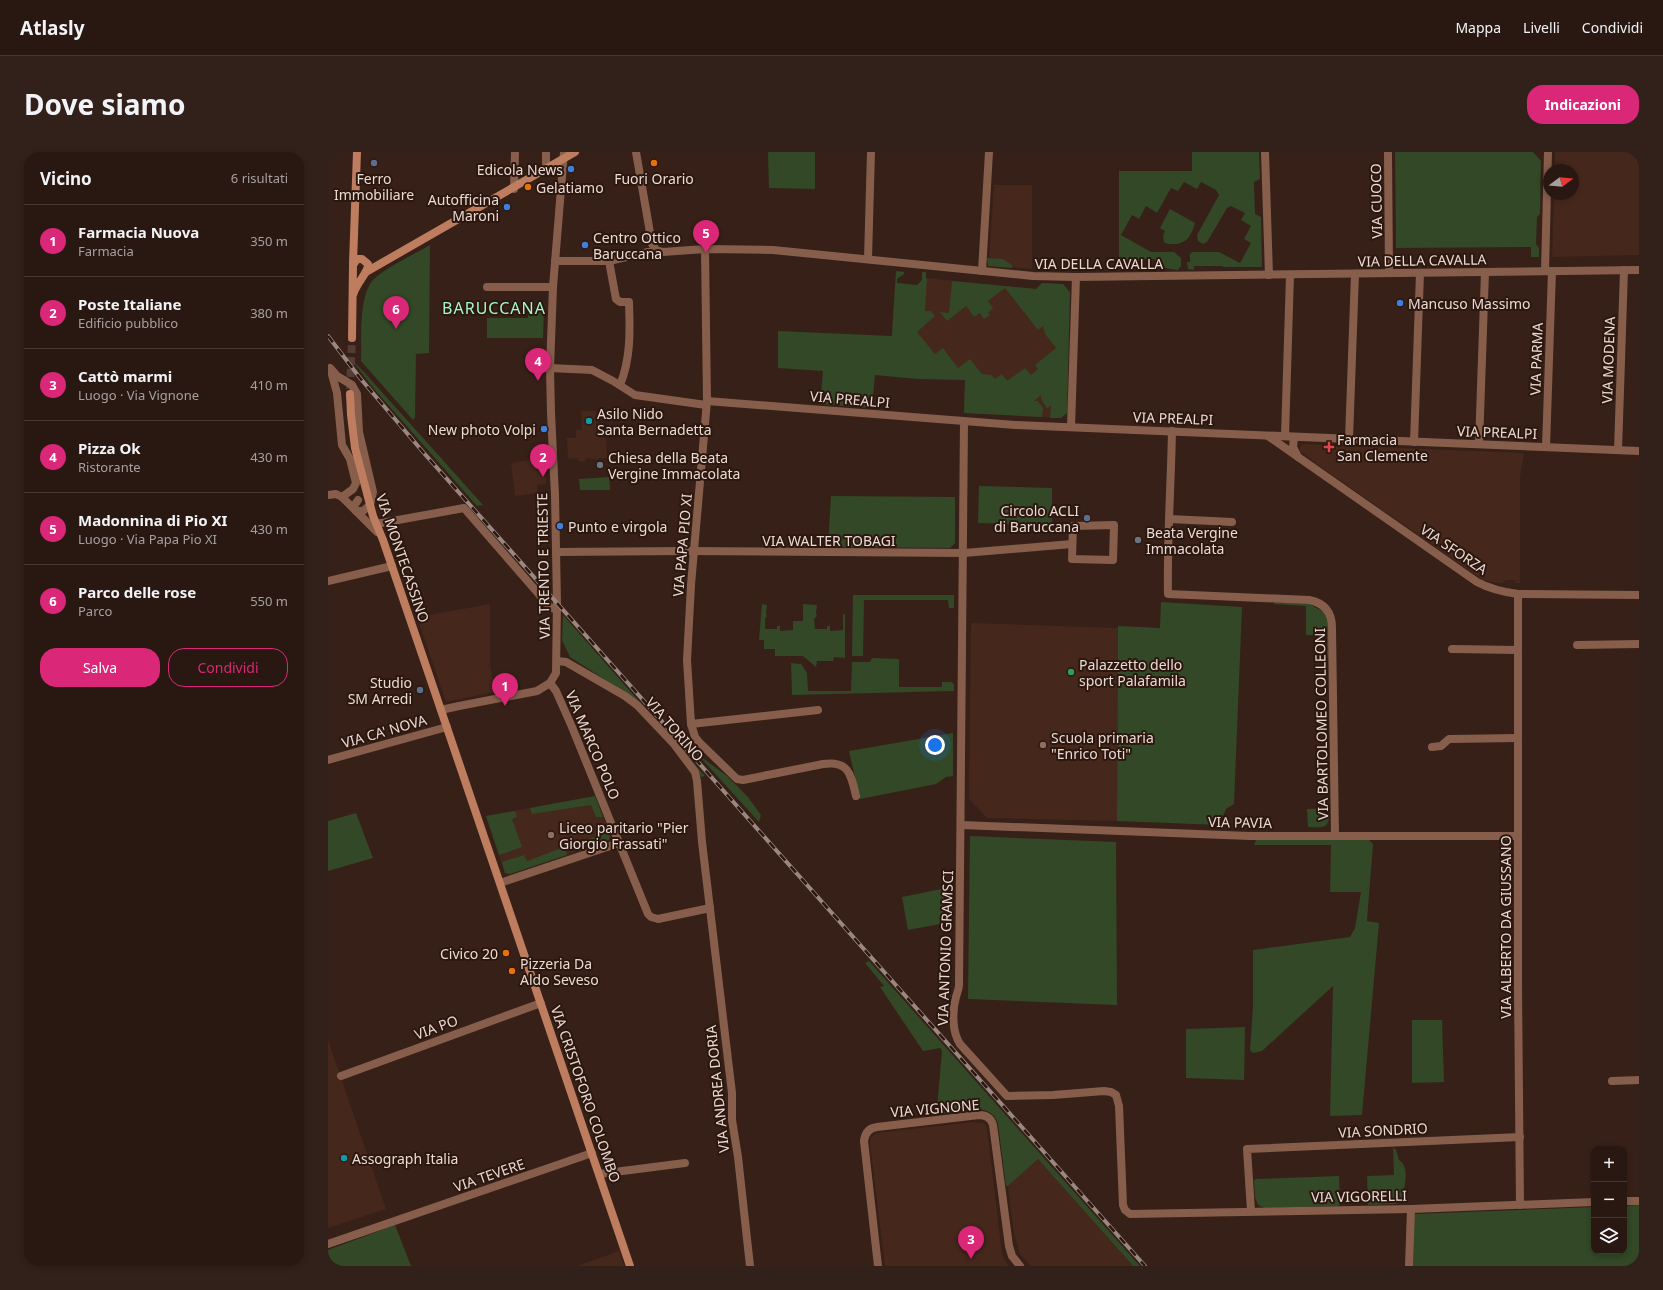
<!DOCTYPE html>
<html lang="it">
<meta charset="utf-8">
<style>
body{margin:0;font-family:"Noto Sans",sans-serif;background:#31211a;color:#f1f3f6}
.controls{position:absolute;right:12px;bottom:12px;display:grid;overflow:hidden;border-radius:8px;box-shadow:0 2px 6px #0003}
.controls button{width:36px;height:36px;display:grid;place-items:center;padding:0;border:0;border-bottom:1px solid #453731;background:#291811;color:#f1f3f6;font:20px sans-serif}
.compass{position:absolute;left:1215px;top:12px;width:36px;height:36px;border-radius:50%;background:#291811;box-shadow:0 2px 6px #0003;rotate:74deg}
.you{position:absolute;left:607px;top:593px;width:14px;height:14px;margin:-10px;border:3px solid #fff;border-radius:50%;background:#1a73e8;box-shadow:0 0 0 6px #1a73e833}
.badge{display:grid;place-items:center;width:26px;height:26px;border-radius:50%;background:#db2777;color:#fff;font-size:13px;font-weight:700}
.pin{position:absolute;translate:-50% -33px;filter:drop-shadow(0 1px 2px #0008)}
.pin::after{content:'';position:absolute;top:21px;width:14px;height:12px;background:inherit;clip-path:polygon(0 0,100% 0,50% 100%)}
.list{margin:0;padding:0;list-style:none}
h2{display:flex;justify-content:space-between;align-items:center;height:52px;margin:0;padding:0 16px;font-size:17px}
h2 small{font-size:13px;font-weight:400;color:#a5a09f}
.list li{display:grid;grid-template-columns:26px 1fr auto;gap:12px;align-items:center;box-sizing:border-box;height:72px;padding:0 16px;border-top:1px solid #453731}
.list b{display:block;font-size:15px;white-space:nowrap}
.list p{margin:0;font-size:13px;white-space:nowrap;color:#a5a09f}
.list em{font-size:13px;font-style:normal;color:#a5a09f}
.actions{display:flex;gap:8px;padding:12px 16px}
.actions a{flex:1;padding:9px 0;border:1px solid #db2777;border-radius:16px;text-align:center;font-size:14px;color:#db2777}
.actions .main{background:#db2777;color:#fff}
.icon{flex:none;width:22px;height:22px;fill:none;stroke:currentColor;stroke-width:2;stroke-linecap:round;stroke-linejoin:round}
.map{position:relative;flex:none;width:1311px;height:1114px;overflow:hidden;border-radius:16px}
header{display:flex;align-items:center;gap:24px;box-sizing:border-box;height:56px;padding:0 20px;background:#291811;border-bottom:1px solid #453731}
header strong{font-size:19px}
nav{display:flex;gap:22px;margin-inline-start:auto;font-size:14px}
.intro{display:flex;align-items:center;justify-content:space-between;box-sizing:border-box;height:96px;padding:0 24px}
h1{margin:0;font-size:28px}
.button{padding:10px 18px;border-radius:16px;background:#db2777;color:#fff;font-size:14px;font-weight:700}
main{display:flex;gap:24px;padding:0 24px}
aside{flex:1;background:#291811;border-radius:16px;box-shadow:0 2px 6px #0003}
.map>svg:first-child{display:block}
.built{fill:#45271c}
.green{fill:#324826}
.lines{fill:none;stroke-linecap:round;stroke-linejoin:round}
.secondary-tunnel{stroke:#523c33;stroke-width:8;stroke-dasharray:8 4;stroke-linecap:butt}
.street{stroke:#875e4b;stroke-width:8}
.secondary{stroke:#bd7d5e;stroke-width:8}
.rail-casing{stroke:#9a8780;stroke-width:4}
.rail{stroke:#2c170e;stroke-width:2.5;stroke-dasharray:8;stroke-linecap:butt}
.service-dot{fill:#5c6f8a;stroke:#2c170e;stroke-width:1.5}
.food-dot{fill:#e8710a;stroke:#2c170e;stroke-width:1.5}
.shop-dot{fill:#3f7fe0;stroke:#2c170e;stroke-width:1.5}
.culture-dot{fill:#0f9aa8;stroke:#2c170e;stroke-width:1.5}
.health-dot{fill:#e0444e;stroke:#2c170e;stroke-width:1.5}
.worship-dot{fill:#6b7280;stroke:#2c170e;stroke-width:1.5}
.leisure-dot{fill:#2e9e5b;stroke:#2c170e;stroke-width:1.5}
.education-dot{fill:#8d6e63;stroke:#2c170e;stroke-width:1.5}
.labels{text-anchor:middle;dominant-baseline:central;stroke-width:4;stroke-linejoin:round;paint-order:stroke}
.poi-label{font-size:14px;fill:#eadad4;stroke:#2c170e;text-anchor:start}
.street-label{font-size:14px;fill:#eadad4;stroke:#2c170e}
.quarter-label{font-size:16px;letter-spacing:1px;fill:#a4f7cc;stroke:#2c170e}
</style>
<header>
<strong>Atlasly</strong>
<nav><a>Mappa</a><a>Livelli</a><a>Condividi</a></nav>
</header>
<div class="intro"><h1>Dove siamo</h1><a class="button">Indicazioni</a></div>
<main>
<aside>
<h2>Vicino<small>6 risultati</small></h2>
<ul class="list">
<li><span class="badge">1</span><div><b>Farmacia Nuova</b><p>Farmacia</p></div><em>350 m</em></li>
<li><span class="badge">2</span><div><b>Poste Italiane</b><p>Edificio pubblico</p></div><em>380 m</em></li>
<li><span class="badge">3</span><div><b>Cattò marmi</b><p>Luogo · Via Vignone</p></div><em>410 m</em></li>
<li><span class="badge">4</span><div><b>Pizza Ok</b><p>Ristorante</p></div><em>430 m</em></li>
<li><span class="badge">5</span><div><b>Madonnina di Pio XI</b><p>Luogo · Via Papa Pio XI</p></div><em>430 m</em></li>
<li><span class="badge">6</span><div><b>Parco delle rose</b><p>Parco</p></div><em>550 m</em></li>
</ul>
<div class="actions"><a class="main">Salva</a><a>Condividi</a></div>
</aside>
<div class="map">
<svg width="1311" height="1114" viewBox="0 0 1311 1114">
<rect width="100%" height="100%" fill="#372017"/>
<g class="built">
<polygon points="1227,0 1311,0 1311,103 1224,105 1226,42 1245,42 1245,18 1227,18"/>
<polygon points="666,33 704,33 704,117 670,114 661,110"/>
<polygon points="597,126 708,137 714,131 735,132 742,140 739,261 733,266 636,261 637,228 561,224 567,131 589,133"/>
<polygon points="253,259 268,259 269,285 278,286 279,306 271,306 269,308 259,306 257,309 251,309 249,306 240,307 239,286 248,286 248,278 254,278"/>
<polygon points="974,292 1196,301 1192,325 1192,431 1188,431 1186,428 1178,428 1174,431 1169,431 1155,428 990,313 972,299 972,295"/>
<polygon points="208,307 208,314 217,313 218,332 209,333 210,341 187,344 183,311"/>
<polygon points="162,452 162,511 166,540 118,550 89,465"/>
<polygon points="643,471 790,476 789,669 659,666 641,647"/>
<polygon points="267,644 282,682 281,688 182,722 177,721 158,664"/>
<polygon points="0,888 58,1057 0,1076"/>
<polygon points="644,970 656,971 659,976 674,1101 676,1107 681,1114 557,1114 542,992 543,985 549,981"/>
<polygon points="710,1006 805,1114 703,1114 692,1102 686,1082 680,1034"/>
<polygon points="291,1099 296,1114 249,1114"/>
</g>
<g class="green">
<polygon points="440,0 487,0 487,37 441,36"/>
<path d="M864,0h67l1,27 -6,3 1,32 6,3 1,49 -1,1h-37l-3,-1h-27v4l-6,-1 -1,-7h3v-8l2,-2h27l21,11 11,-20 -7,-4 7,-13 -10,-6 4,-7 -14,-7 -4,2 -20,34 -4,2 -5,-3 -1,-6 22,-40 -3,-5 -15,-8 -4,7 -13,-7 -6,9 -7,-3 -14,25 -11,-7 -7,13 -7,-4 -11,20 30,17h23l7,6v8l-3,4c-7,0 -12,-3 -18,-3l-6,-8h-21l-6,6h-8v-94h73z"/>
<polygon points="1067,0 1205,0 1213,9 1212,62 1209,65 1208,92 1211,96 1211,105 1203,105 1203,95 1068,96"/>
<path d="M842,57l25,14c-4,13 -8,21 -22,21 -4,0 -6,0 -9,-2l-1,-6 2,-5 -5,-3z"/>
<path d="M102,93l-1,108 -13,1 -1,63 -2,3 -52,-59c1,-22 -3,-66 13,-82 11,-11 41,-25 56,-34z"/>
<polygon points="659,106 675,107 684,113 684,116 660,114"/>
<polygon points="568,119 576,120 576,122 569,127 569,131 589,133 594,128 594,120 598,120 598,126 599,126 597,159 603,159 607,164 589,180 607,202 615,196 630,216 642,207 654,222 663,223 667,227 674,222 679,229 697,216 703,223 710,217 707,213 728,196 717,182 715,174 710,178 677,136 660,149 665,156 660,161 662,163 656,167 652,161 646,165 638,154 619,169 612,160 621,161 624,129 708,137 714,131 735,132 742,140 739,261 733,266 722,266 723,254 719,256 713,247 713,243 706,249 710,249 715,256 714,265 636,261 637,228 589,227 547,223 544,256 492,252 495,219 450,216 450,179 564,184"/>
<polygon points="200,155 216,155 215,186 159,186 159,166 200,166"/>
<polygon points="26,210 36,220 155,353 149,354 46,237 26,211"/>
<polygon points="281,325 282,338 252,338 251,327"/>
<polygon points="651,334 724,336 724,373 650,371"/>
<polygon points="503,344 627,345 627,391 622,396 500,395"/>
<polygon points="525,443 626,443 626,456 621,456 620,448 536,448 535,504 524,504"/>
<polygon points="833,450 914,455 906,652 898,657 891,673 789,669 790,474 832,476"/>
<polygon points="946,450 981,452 996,460 1000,470 1001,506 999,506 999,484 978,483 978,454 946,452"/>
<polygon points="434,452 439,453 438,461 439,464 437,467 437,477 449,477 449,474 452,474 452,479 465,478 465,469 475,469 475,452 489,453 488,461 489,464 486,467 487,477 499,477 499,474 502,474 502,479 515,478 515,462 517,462 517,506 506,505 505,509 489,509 488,515 475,504 447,504 447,497 436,497 436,488 431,488"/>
<polygon points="235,463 377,624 373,625 370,619 296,540 242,505 234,488"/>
<polygon points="544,506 570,507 571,508 571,535 614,535 614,530 623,530 626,532 626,539 464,543 463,511 473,512 479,521 480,539 523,539 524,510 542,510"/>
<polygon points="625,581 625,624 618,625 608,632 532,647 521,599"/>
<polygon points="361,590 376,607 399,624 420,645 433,663 431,670 361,593"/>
<polygon points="267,644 275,665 268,665 263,653 204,662 202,656"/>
<path d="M1001,656c1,20 -3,20 -21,19l-1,-18z"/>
<polygon points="187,659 189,665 184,667 194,695 171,703 158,664"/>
<polygon points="28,661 45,706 0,719 0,669"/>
<polygon points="278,672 282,682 281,688 251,699 249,694 253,692 252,690 275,682 273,677"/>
<polygon points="642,684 788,690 789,853 640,847"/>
<polygon points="928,688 1041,688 1045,692 1039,769 1051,771 1034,963 1002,964 1005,834 934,899 925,901 922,898 925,855 925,798 1022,785 1027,776 1033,740 1002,740 1003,693 926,693"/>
<polygon points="236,695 239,703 182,722 177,721 174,710 196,703 199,709"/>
<polygon points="623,735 623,770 580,778 574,745"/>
<path d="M541,809l271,305h-7l-95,-107 -30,27h-2l-8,-62c-7,-24 -39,-13 -56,-10l-1,-6h-4l5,-57 -2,-3 -17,3 -43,-64 4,-1 -19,-23z"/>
<polygon points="1084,868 1114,868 1116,930 1084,931"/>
<polygon points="917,875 916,928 858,926 858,877"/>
<path d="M1065,995l3,3 3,10c12,7 5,30 2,41l-5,3 -28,1 -1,-29 27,-1z"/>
<polygon points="1011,1024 1012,1052 1010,1054 937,1056 930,1053 927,1045 926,1028 928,1027"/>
<polygon points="1311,1053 1311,1114 1085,1114 1086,1062 1266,1055 1266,1099 1296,1099 1296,1054"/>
<polygon points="67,1073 83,1114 0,1114 0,1098"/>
</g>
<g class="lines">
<polyline class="secondary-tunnel" points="22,237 24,186"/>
<g class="street">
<polyline points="308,0 324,92 328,98 335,100 377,97 445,98 705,124 748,125 1311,118"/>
<polyline points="937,0 941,123"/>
<polyline points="1060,0 1061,121"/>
<polyline points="218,18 218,0"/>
<polyline points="186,37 187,0"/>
<polyline points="377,97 379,249 363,433 359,508 363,572 490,558"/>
<polyline points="540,107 543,0"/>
<path d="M227,109h54l7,38 4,3h9c1,27 2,57 -9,83"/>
<polyline points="281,109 320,100 332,100"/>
<polyline points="654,119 661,0"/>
<polyline points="1217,119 1220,0"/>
<polyline points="159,135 225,135"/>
<polyline points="2,216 9,224 24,233 29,242 31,280 45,340 42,353 35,359 28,359 26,354 30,348"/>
<polyline points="222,216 264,218 285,229 307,243 378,253"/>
<polyline points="3,219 9,241 14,293 22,307 28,331 25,337 14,345"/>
<polyline points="379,249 687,273 1311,299"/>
<path d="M636,269l-5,564c0,4 -2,8 -3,12 -4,14 -4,35 4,47l47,52 46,-1 51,-4 7,1 5,3 3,11 4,99 2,5 5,4 281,-5 183,-7"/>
<polyline points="743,275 748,125"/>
<path d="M844,279c-1,54 -5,108 -4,163l141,6c16,3 23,13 23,28l3,208"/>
<path d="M940,284l209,146c13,7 26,10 41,12l121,1"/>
<polyline points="957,284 962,123"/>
<polyline points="966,285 965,295 970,305"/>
<polyline points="1021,287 1027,122"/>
<polyline points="1086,290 1092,121"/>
<polyline points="1151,292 1157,120"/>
<polyline points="1218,295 1224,119"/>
<polyline points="1290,298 1296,118"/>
<polyline points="0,343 8,342 14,345 49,380"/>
<polyline points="842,367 904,370"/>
<polyline points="48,372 136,356 222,455 229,458"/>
<polygon points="786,373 785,408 744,407 745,374"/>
<polyline points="228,400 358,399 636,401 744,392"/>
<polyline points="0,429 64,414"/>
<polyline points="1190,442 1190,835 1192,1053"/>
<polyline points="1249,493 1311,492"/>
<polyline points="1124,497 1190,498"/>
<polyline points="229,509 238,510 297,544 309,553 346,592 367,620 369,629 374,690 404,941 404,968 410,1005 422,1114"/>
<polyline points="222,531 228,539 244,575 320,762 323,765 330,767 382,756"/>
<polyline points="113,558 131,554 209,539 222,531 228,521 229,451 227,343 223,261 222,216 225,135 236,0"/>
<path d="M363,572l4,13 4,5 38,37 6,1 80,-16c26,-4 28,11 33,32"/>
<polyline points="1104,595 1113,594 1121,587 1190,586"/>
<polyline points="0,608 119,575"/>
<polyline points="633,673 922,684 1190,684"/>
<polyline points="172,731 291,691"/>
<polyline points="13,924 213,851"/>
<polyline points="1284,929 1311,928"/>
<polyline points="271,1022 357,1011"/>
<polyline points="1296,1049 1311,1049"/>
<polyline points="923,1059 919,997 1192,985"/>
<polyline points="0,1092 264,1001"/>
<path d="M550,1114l-14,-125c1,-8 5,-13 13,-14l102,-12c7,0 12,3 14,10l16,121 3,10 8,10"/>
<polyline points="1081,1114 1083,1057"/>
</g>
<g class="secondary">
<polyline points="25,111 29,0"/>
<polyline points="38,120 247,0"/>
<path d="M24,186l1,-73 4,-6h5l6,5c1,8 -12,19 -15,31"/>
<polyline points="22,242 23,263 27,296 45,364 55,388 99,517 302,1114"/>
</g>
<g class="rail-casing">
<polyline id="rail" points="0,184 32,226 95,300 817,1114"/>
</g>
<use href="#rail" class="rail"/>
</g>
<g class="service-dot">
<circle cx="46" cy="11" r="4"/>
<circle cx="759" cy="366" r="4"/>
<circle cx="92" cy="538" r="4"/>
</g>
<g class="food-dot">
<circle cx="326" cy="11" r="4"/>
<circle cx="200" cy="35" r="4"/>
<circle cx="178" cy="801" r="4"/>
<circle cx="184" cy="819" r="4"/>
</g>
<g class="shop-dot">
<circle cx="243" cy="17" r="4"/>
<circle cx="179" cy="55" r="4"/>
<circle cx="257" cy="93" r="4"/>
<circle cx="1072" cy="151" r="4"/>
<circle cx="216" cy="277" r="4"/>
<circle cx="232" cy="374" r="4"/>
</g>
<g class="culture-dot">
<circle cx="261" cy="269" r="4"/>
<circle cx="16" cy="1006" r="4"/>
</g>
<path class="health-dot" d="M999 289h4v4h4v4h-4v4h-4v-4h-4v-4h4z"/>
<g class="worship-dot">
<circle cx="272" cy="313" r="4"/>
<circle cx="810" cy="388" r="4"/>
</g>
<circle class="leisure-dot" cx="743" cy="520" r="4"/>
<g class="education-dot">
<circle cx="715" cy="593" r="4"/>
<circle cx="223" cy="683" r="4"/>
</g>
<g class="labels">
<g class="poi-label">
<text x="235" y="17" text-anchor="end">Edicola News</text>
<text x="46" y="26" text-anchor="middle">Ferro<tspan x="46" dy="16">Immobiliare</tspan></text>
<text x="326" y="26" text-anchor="middle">Fuori Orario</text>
<text x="208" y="35">Gelatiamo</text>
<text x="171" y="47" text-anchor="end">Autofficina<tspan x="171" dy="16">Maroni</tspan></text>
<text x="265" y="85">Centro Ottico<tspan x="265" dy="16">Baruccana</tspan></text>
<text x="1080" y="151">Mancuso Massimo</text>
<text x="269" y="261">Asilo Nido<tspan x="269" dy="16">Santa Bernadetta</tspan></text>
<text x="208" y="277" text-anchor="end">New photo Volpi</text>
<text x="1009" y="287">Farmacia<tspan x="1009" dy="16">San Clemente</tspan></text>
<text x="280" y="305">Chiesa della Beata<tspan x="280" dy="16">Vergine Immacolata</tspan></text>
<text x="751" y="358" text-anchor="end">Circolo ACLI<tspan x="751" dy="16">di Baruccana</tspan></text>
<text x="240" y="374">Punto e virgola</text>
<text x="818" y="380">Beata Vergine<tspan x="818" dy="16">Immacolata</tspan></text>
<text x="751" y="512">Palazzetto dello<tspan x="751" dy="16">sport Palafamila</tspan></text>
<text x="84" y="530" text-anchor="end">Studio<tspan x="84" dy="16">SM Arredi</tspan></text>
<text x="723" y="585">Scuola primaria<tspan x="723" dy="16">"Enrico Toti"</tspan></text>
<text x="231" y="675">Liceo paritario "Pier<tspan x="231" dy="16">Giorgio Frassati"</tspan></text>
<text x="170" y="801" text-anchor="end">Civico 20</text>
<text x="192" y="811">Pizzeria Da<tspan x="192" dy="16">Aldo Seveso</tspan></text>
<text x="24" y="1006">Assograph Italia</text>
</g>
<g class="street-label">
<text transform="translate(1048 49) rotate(-91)">VIA CUOCO</text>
<text transform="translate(1094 108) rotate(-1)">VIA DELLA CAVALLA</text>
<text x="771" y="111">VIA DELLA CAVALLA</text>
<text transform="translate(1208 207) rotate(-88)">VIA PARMA</text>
<text transform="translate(1280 208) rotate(-88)">VIA MODENA</text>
<text transform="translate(522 247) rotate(5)">VIA PREALPI</text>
<text transform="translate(845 266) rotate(2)">VIA PREALPI</text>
<text transform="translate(1169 280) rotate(2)">VIA PREALPI</text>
<text x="501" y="388">VIA WALTER TOBAGI</text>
<text transform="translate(354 393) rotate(-85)">VIA PAPA PIO XI</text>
<text transform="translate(1126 397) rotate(34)">VIA SFORZA</text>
<text transform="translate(75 406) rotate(71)">VIA MONTECASSINO</text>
<text transform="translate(215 414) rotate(-91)">VIA TRENTO E TRIESTE</text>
<text transform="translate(993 572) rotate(-91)">VIA BARTOLOMEO COLLEONI</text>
<text transform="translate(347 577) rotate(49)">VIA TORINO</text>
<text transform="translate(56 579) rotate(-16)">VIA CA' NOVA</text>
<text transform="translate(265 593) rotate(67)">VIA MARCO POLO</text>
<text transform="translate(912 670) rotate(1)">VIA PAVIA</text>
<text transform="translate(1177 775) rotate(-90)">VIA ALBERTO DA GIUSSANO</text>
<text transform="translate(617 796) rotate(-88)">VIA ANTONIO GRAMSCI</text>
<text transform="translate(108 875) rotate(-20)">VIA PO</text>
<text transform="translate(389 937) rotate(-96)">VIA ANDREA DORIA</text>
<text transform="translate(258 942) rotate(71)">VIA CRISTOFORO COLOMBO</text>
<text transform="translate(607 956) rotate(-5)">VIA VIGNONE</text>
<text transform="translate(1055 978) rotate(-3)">VIA SONDRIO</text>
<text transform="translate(161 1023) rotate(-19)">VIA TEVERE</text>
<text transform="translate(1031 1044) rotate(-1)">VIA VIGORELLI</text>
</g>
<g class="quarter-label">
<text x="166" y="156">BARUCCANA</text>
</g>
</g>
</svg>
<div class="controls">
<button>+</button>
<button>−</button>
<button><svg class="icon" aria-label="layers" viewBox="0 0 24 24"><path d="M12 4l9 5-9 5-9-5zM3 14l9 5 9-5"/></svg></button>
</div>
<svg class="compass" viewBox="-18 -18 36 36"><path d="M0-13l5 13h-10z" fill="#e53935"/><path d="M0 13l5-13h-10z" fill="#a5a09f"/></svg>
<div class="you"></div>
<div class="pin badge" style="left:177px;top:554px">1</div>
<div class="pin badge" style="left:215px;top:325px">2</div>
<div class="pin badge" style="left:643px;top:1107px">3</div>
<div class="pin badge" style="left:210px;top:229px">4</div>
<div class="pin badge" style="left:378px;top:101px">5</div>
<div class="pin badge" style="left:68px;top:177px">6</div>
</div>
</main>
